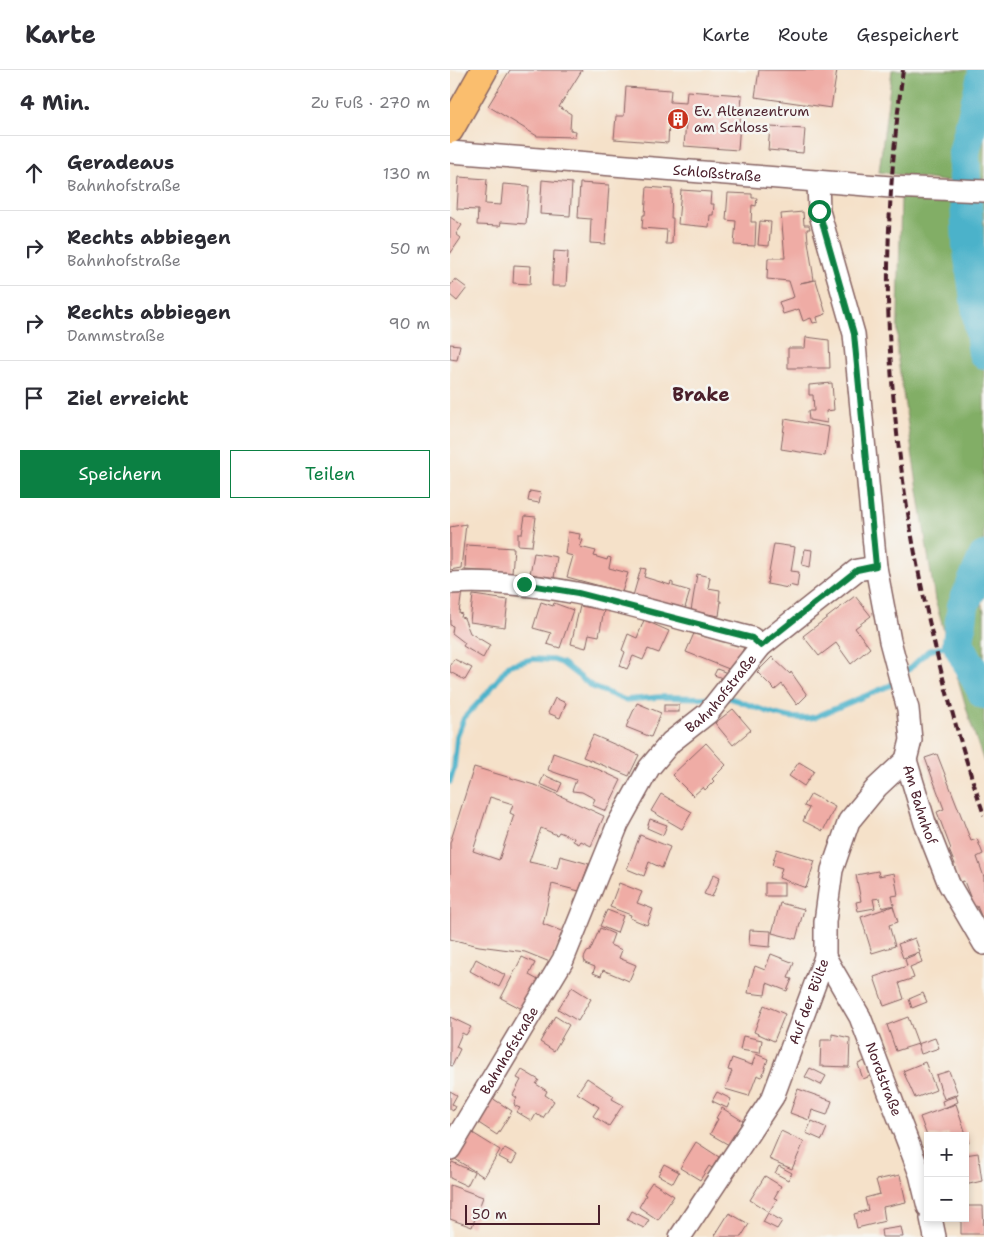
<!DOCTYPE html>
<html lang="de">
<meta charset="utf-8">
<style>
body{margin:0;font-family:"Shantell Sans",sans-serif;background:#f2f2f3;color:#2b2b33}
.controls{position:absolute;right:15px;bottom:15px;display:grid;overflow:hidden;border-radius:0px;box-shadow:0 2px 8px #0003}
.controls button{width:45px;height:45px;display:grid;place-items:center;padding:0;border:0;border-bottom:1px solid #e1e1e2;background:#fff;color:#2b2b33;font:25px sans-serif}
.scale{position:absolute;left:15px;bottom:12px;width:135px;box-sizing:border-box;padding-left:5px;border:2px solid #4a1f2b;border-top:0;font-size:14px;line-height:18px;white-space:nowrap;color:#4a1f2b;-webkit-text-stroke:4px #f6f6f2;paint-order:stroke}
.stop{position:absolute;width:15px;height:15px;margin:-11px;border:4px solid #0b8043;border-radius:50%;background:#fff}
.stop.end{background:#0b8043;border-color:#fff;box-shadow:0 1px 5px #0008}
.list{margin:0;padding:0;list-style:none}
h2{display:flex;justify-content:space-between;align-items:center;height:65px;margin:0;padding:0 20px;font-size:21px}
h2 small{font-size:16px;font-weight:400;color:#7c7c81}
.list li{display:grid;grid-template-columns:32px 1fr auto;gap:15px;align-items:center;box-sizing:border-box;height:75px;padding:0 20px;border-top:1px solid #e1e1e2}
.list b{display:block;font-size:19px;white-space:nowrap}
.list p{margin:0;font-size:16px;white-space:nowrap;color:#7c7c81}
.list em{font-size:16px;font-style:normal;color:#7c7c81}
.actions{display:flex;gap:10px;padding:15px 20px}
.actions a{flex:1;padding:11px 0;border:1px solid #0b8043;border-radius:0px;text-align:center;font-size:18px;color:#0b8043}
.actions .main{background:#0b8043;color:#fff}
.icon{flex:none;width:28px;height:28px;fill:none;stroke:currentColor;stroke-width:2;stroke-linecap:round;stroke-linejoin:round}
.map{position:relative;flex:none;width:534px;height:1167px;overflow:hidden}
header{display:flex;align-items:center;gap:30px;box-sizing:border-box;height:70px;padding:0 25px;background:#fff;border-bottom:1px solid #e1e1e2}
header strong{font-size:24px}
nav{display:flex;gap:28px;margin-inline-start:auto;font-size:18px}
main{display:flex}
aside{flex:1;background:#fff}
.map>svg:first-child{display:block}
.forest{fill:#82ae66;stroke:#666648}
.lines{fill:none;stroke-linecap:round;stroke-linejoin:round}
.stream{stroke:#4bb2ca;stroke-width:5.5}
.river{stroke:#4bb2ca;stroke-width:32}
.building{fill:#efaca5;fill-rule:evenodd}
.minor-casing{stroke:#866362;stroke-width:24}
.major-casing{stroke:#866362;stroke-width:29}
.minor{stroke:#fff;stroke-width:21}
.major{stroke:#fabe6e;stroke-width:26}
.rail{stroke:#4a1f2b;stroke-width:4;stroke-dasharray:8 4;stroke-linecap:butt}
.route{stroke:#0b8043;stroke-width:6}
.labels{text-anchor:middle;dominant-baseline:central;stroke-width:5;stroke-linejoin:round;paint-order:stroke}
.poi-label{font-size:14px;fill:#4a1f2b;stroke:#f6f6f2;text-anchor:start}
.street-label{font-size:14px;fill:#4a1f2b;stroke:#f6f6f2}
.district-label{font-size:19px;font-weight:bold;fill:#4a1f2b;stroke:#f6f6f2}
</style>
<header>
<strong>Karte</strong>
<nav><a>Karte</a><a>Route</a><a>Gespeichert</a></nav>
</header>
<main>
<aside>
<h2>4 Min.<small>Zu Fuß · 270 m</small></h2>
<ul class="list">
<li><svg class="icon" aria-label="ahead" viewBox="0 0 24 24"><path d="M12 20V5M6 11l6-6 6 6"/></svg><div><b>Geradeaus</b><p>Bahnhofstraße</p></div><em>130 m</em></li>
<li><svg class="icon" aria-label="right" viewBox="0 0 24 24"><path d="M7 20v-9h11M14 6l5 5-5 5"/></svg><div><b>Rechts abbiegen</b><p>Bahnhofstraße</p></div><em>50 m</em></li>
<li><svg class="icon" aria-label="right" viewBox="0 0 24 24"><path d="M7 20v-9h11M14 6l5 5-5 5"/></svg><div><b>Rechts abbiegen</b><p>Dammstraße</p></div><em>90 m</em></li>
<li><svg class="icon" aria-label="arrive" viewBox="0 0 24 24"><path d="M6 21V4h12l-3 4 3 4H6"/></svg><div><b>Ziel erreicht</b></div></li>
</ul>
<div class="actions"><a class="main">Speichern</a><a>Teilen</a></div>
</aside>
<div class="map">
<svg width="534" height="1167" viewBox="0 0 534 1167">
<rect width="100%" height="100%" fill="#f6f6f2"/>
<filter id="ink" filterUnits="userSpaceOnUse"><feTurbulence type="fractalNoise" baseFrequency=".02" numOctaves="2"/><feDisplacementMap in="SourceGraphic" scale="10" xChannelSelector="R" yChannelSelector="G"/><feConvolveMatrix kernelMatrix="1 2 1 2 8 2 1 2 1" color-interpolation-filters="sRGB"/></filter>
<filter id="wash" filterUnits="userSpaceOnUse"><feTurbulence type="fractalNoise" baseFrequency=".0096" numOctaves="4" result="noise"/><feDisplacementMap in="SourceGraphic" scale="20" xChannelSelector="R" yChannelSelector="G"/><feGaussianBlur stdDeviation="1.12" result="paint"/><feColorMatrix in="noise" values="0 0 0 0 0 0 0 0 0 0 0 0 0 0 0 0 0 1.4 0 .05"/><feComposite in="paint" operator="in"/></filter>
<g filter="url(#wash)">
<rect width="100%" height="100%" fill="#f5e1c9"/>
<g class="forest">
<polygon points="442,0 534,0 534,109 493,111 429,102"/>
<polygon points="451,127 534,130 534,528 530,529 534,542 534,692 521,654 485,530 447,284"/>
</g>
<g class="lines">
<g class="stream">
<polyline points="454,604 478,581 508,573"/>
<path d="M276,628h4c27,9 57,25 85,19l76,-32 4,-4"/>
<polyline points="0,712 4,698 7,666 14,648 39,621 59,595 83,589 103,590 112,593 143,617 175,630 210,627 264,628"/>
</g>
<g class="river">
<polyline points="534,2 514,83 518,175 534,283"/>
<polyline points="534,487 513,536 508,573 534,623"/>
</g>
</g>
<g id="blocks">
<g class="building">
<polygon points="60,0 132,0 109,37 121,44 120,60 126,61 125,67 87,66 38,36"/>
<polygon points="309,0 387,0 381,38 305,27"/>
<polygon points="176,17 221,20 220,32 236,33 237,21 292,25 288,80 234,76 236,52 219,51 218,73 164,69 166,46 174,46"/>
<polygon points="320,57 355,59 353,83 318,80"/>
<polygon points="9,107 37,109 35,134 51,135 53,114 79,116 76,154 51,152 50,156 27,155 28,140 7,139"/>
<polygon points="92,110 122,113 120,146 90,144"/>
<polygon points="130,113 159,115 155,174 140,173 141,149 128,148"/>
<polygon points="197,117 222,119 221,148 223,148 222,174 216,174 217,160 192,158 193,145 195,145"/>
<polygon points="231,120 261,122 260,134 264,134 263,145 260,145 259,157 228,154"/>
<polygon points="278,123 302,124 302,128 307,128 306,136 302,135 301,152 306,152 305,176 284,175 286,151 276,150"/>
<polygon points="353,142 354,155 359,155 360,159 357,159 358,171 364,210 350,213 366,210 376,244 367,247 368,252 363,253 361,248 353,251 349,239 333,244 329,232 344,227 339,211 317,209 318,188 335,188 331,144"/>
<polygon points="0,147 12,155 6,164 11,168 0,184"/>
<polygon points="310,151 321,152 319,176 308,175"/>
<polygon points="104,181 118,182 116,216 102,216"/>
<polygon points="64,195 81,196 80,214 63,213"/>
<polygon points="5,209 17,218 7,231 0,225 0,216"/>
<polygon points="356,267 379,270 380,298 338,298 338,278 355,278"/>
<polygon points="0,274 10,275 7,290 0,289"/>
<polygon points="382,313 384,340 376,341 377,353 359,350 358,341 364,341 363,325 359,325 359,315"/>
<polygon points="335,349 379,357 375,386 331,379"/>
<polygon points="80,421 91,423 89,433 78,431"/>
<polygon points="75,446 86,447 82,476 68,475 68,464 72,464"/>
<polygon points="16,454 11,498 0,500 0,457"/>
<polygon points="118,462 130,464 129,469 133,470 130,477 146,481 144,486 157,490 158,487 161,488 159,498 178,503 172,522 117,507 123,486 115,484"/>
<polygon points="324,474 345,477 341,501 349,502 347,517 339,515 338,518 317,514"/>
<polygon points="16,475 64,478 62,503 15,500"/>
<polygon points="355,479 362,480 360,497 352,495"/>
<polygon points="84,483 107,487 104,508 80,504"/>
<polygon points="191,498 196,499 194,507 220,515 221,512 223,513 223,516 240,521 234,541 183,526"/>
<polygon points="247,504 260,507 258,518 270,520 269,531 271,531 269,546 241,541"/>
<polygon points="0,519 12,520 9,543 12,544 11,547 14,548 20,563 40,575 33,588 13,576 15,573 2,563 3,556 0,555"/>
<polygon points="23,525 58,530 55,557 20,552"/>
<polygon points="405,526 421,546 405,558 420,578 401,594 386,573 369,586 353,566"/>
<polygon points="91,532 103,536 104,533 123,540 110,578 97,574 101,563 83,558"/>
<polygon points="130,536 154,540 149,566 139,564 136,578 121,574"/>
<polygon points="194,550 219,561 209,583 198,579 193,590 183,586 177,599 170,596 175,582 172,580 178,564 187,568"/>
<polygon points="245,561 294,577 284,601 236,582"/>
<polygon points="322,587 340,604 341,602 357,625 347,635 332,614 325,620 307,602"/>
<polygon points="4,589 22,598 15,610 0,602 0,595"/>
<polygon points="267,599 280,604 275,609 264,605"/>
<polygon points="105,628 116,633 110,648 98,643"/>
<polygon points="187,633 211,643 201,667 176,657"/>
<rect x="214" y="635" width="15" height="7"/>
<polygon points="283,639 301,660 283,675 265,653"/>
<polygon points="143,665 189,685 179,706 133,687"/>
<polygon points="256,673 276,695 262,709 264,711 255,720 253,717 243,726 222,705"/>
<polygon points="103,683 143,697 171,710 156,741 142,735 145,729 132,722 122,721 126,710 98,700"/>
<polygon points="487,684 521,771 527,769 533,784 527,787 534,807 534,848 532,848 527,836 524,837 514,811 510,812 503,794 505,794 499,780 501,779 487,742 494,739 475,688"/>
<polygon points="349,692 364,701 354,716 339,706"/>
<path d="M24,697l67,20 63,29 -13,30 -10,-5 -2,3 -6,-3 1,-3 -15,-6 -2,3 -16,-7 -12,34 28,6 3,-12 29,8 -10,27 -27,-7 -9,40 21,8 -14,30 -25,-10 -46,-6 -29,-7v-96zM40,727l23,7 -3,9 4,2 -15,45 -26,-9z"/>
<polygon points="94,705 112,713 108,722 90,714"/>
<polygon points="211,724 242,742 232,759 201,741"/>
<polygon points="361,724 385,737 373,761 353,751 359,738 354,736"/>
<polygon points="200,749 217,755 213,765 197,758"/>
<polygon points="190,765 220,777 212,798 199,792 194,806 177,799"/>
<polygon points="327,779 365,791 356,818 329,808 332,798 322,795"/>
<polygon points="428,801 429,806 444,803 448,825 442,826 444,835 432,838 430,828 423,829 425,838 408,841 406,832 411,831 406,805"/>
<polygon points="264,804 270,807 262,827 254,824"/>
<polygon points="169,813 192,822 187,833 203,839 197,855 180,848 181,845 160,837"/>
<rect x="315" y="813" width="19" height="13"/>
<polygon points="330,833 354,839 346,869 322,863"/>
<polygon points="443,836 448,852 439,855 445,876 422,883 411,847"/>
<polygon points="157,840 173,846 167,863 150,856"/>
<polygon points="150,858 164,864 160,875 172,880 169,888 186,895 179,911 153,900 151,906 143,903 145,897 135,893 134,888 137,882 140,881"/>
<polygon points="300,860 321,861 320,877 299,875"/>
<polygon points="465,868 470,882 453,888 448,874"/>
<polygon points="469,883 472,892 460,897 464,908 449,913 454,929 434,936 424,907 457,896 455,889"/>
<polygon points="321,884 344,893 338,908 342,909 337,921 317,913 315,925 298,923 301,908 305,896 315,900"/>
<polygon points="72,887 85,893 79,905 90,911 72,939 51,928"/>
<polygon points="26,889 55,905 49,917 20,901"/>
<polygon points="122,917 141,929 128,951 108,939"/>
<polygon points="473,923 477,932 462,938 459,929"/>
<polygon points="314,935 335,944 324,971 304,962"/>
<polygon points="105,946 119,955 104,981 90,972"/>
<polygon points="0,947 21,957 16,965 12,963 6,977 10,979 2,996 0,995"/>
<polygon points="458,947 468,974 446,981 437,955"/>
<polygon points="382,964 400,968 399,997 370,996 371,970 382,970"/>
<polygon points="293,966 312,970 310,983 290,980"/>
<polygon points="485,968 489,978 471,984 468,974"/>
<polygon points="306,984 318,989 312,1007 307,1005 299,1026 275,1019 282,1001 278,1000 282,988 302,995"/>
<polygon points="417,990 423,1005 413,1009 408,994"/>
<polygon points="475,992 486,1020 465,1028 453,1001"/>
<polygon points="360,998 376,1006 371,1015 355,1007"/>
<polygon points="72,1000 89,1010 86,1014 97,1021 95,1025 104,1031 93,1048 86,1044 82,1051 67,1042 70,1038 65,1036 64,1033 67,1028 63,1025 71,1010 67,1008"/>
<polygon points="499,1001 508,1024 494,1029 486,1005"/>
<polygon points="137,1008 164,1026 162,1029 173,1035 159,1056 143,1046 149,1037 127,1023"/>
<polygon points="348,1019 382,1031 377,1045 362,1040 359,1050 340,1043"/>
<polygon points="0,1021 7,1025 2,1034 5,1036 3,1041 0,1039"/>
<polygon points="267,1022 281,1029 277,1038 262,1031"/>
<polygon points="506,1026 508,1032 494,1038 492,1031"/>
<polygon points="42,1028 62,1041 47,1065 27,1052"/>
<polygon points="506,1034 519,1073 515,1074 515,1066 499,1066 498,1063 490,1066 477,1066 470,1047"/>
<polygon points="272,1038 293,1051 279,1075 260,1064 268,1049 266,1048"/>
<polygon points="362,1051 377,1058 372,1070 356,1063"/>
<polygon points="331,1061 354,1072 342,1099 319,1089"/>
<polygon points="21,1062 50,1080 34,1107 5,1089"/>
<polygon points="246,1072 269,1087 262,1098 259,1096 250,1110 230,1098"/>
<polygon points="55,1078 67,1085 62,1094 49,1087"/>
<polygon points="528,1083 532,1111 515,1115 515,1085"/>
<polygon points="2,1092 24,1102 17,1116 0,1108 0,1097"/>
<polygon points="214,1094 229,1102 223,1113 208,1105"/>
<polygon points="329,1096 342,1103 338,1110 325,1103"/>
<polygon points="450,1105 456,1132 433,1137 435,1151 407,1158 404,1144 418,1140 415,1128 430,1124 426,1110"/>
<polygon points="315,1106 331,1116 324,1128 327,1129 319,1142 300,1130"/>
<polygon points="202,1112 224,1126 208,1150 189,1137 196,1125 194,1124"/>
<polygon points="0,1115 33,1127 22,1157 0,1149"/>
<polygon points="515,1136 533,1136 534,1164 511,1164 511,1148 515,1148"/>
<polygon points="182,1141 199,1150 194,1158 177,1150"/>
<polygon points="279,1143 299,1154 291,1167 264,1167"/>
<polygon points="318,1143 332,1151 327,1159 313,1152"/>
<polygon points="451,1157 453,1167 432,1167 431,1160"/>
</g>
</g>
</g>
<g filter="url(#ink)">
<use href="#blocks" fill-opacity="0" stroke="#866362" stroke-width="1"/>
<g class="lines">
<g class="minor-casing">
<g id="minor">
<path id="s1" d="M0,82l441,35 93,4"/>
<path id="s2" d="M368,111l1,30 35,123 22,233 14,74 18,68 3,31 -5,20 19,63 24,61 35,60"/>
<path d="M0,513c103,-6 203,29 302,55l9,8"/>
<path id="s3" d="M375,887l35,60 60,157 8,33"/>
<path id="s4" d="M0,1079l113,-189 55,-136 31,-56 22,-26 37,-29 53,-67 96,-76 19,-3"/>
<polyline points="481,1148 485,1167"/>
<path id="s5" d="M230,1167l93,-140 52,-140v-35l7,-52 17,-49 28,-34 29,-27"/>
</g>
</g>
<g class="major-casing">
<polyline id="major" points="0,60 34,0"/>
</g>
<use href="#minor" class="minor"/>
<use href="#major" class="major"/>
<path class="rail" d="M453,0c-10,76 -16,154 -15,231 4,175 40,348 96,514"/>
</g>
</g>
<g class="lines" filter="url(#ink)">
<polyline class="route" points="74,514 128,523 302,568 311,576 407,500 426,496 404,264 369,141"/>
</g>
<defs>
<g id="building-disc" transform="scale(1.125)"><circle r="9.5" fill="#c8321e" stroke="#f6f6f2"/><path d="M-4-6H4V6H1V3H-1V6H-4ZM-2.5-4.3h1.7v1.8h-1.7ZM.8-4.3h1.7v1.8H.8ZM-2.5-1h1.7V.8h-1.7ZM.8-1h1.7V.8H.8Z" fill="#fff"/></g>
</defs>
<g fill-rule="evenodd">
<use href="#building-disc" x="228" y="49"/>
</g>
<g class="labels">
<g class="poi-label">
<text x="244" y="41">Ev. Altenzentrum<tspan x="244" dy="16">am Schloss</tspan></text>
</g>
<g class="street-label">
<text stroke="none"><textPath href="#s1" startOffset="268">Schloßstraße</textPath></text>
<text stroke="none"><textPath href="#s4" startOffset="535">Bahnhofstraße</textPath></text>
<text stroke="none"><textPath href="#s2" startOffset="636">Am Bahnhof</textPath></text>
<text stroke="none"><textPath href="#s5" startOffset="270">Auf der Bülte</textPath></text>
<text stroke="none"><textPath href="#s4" startOffset="115">Bahnhofstraße</textPath></text>
<text stroke="none"><textPath href="#s3" startOffset="136">Nordstraße</textPath></text>
</g>
<g class="district-label">
<text x="251" y="324">Brake</text>
</g>
</g>
</svg>
<div class="controls">
<button>+</button>
<button>−</button>
</div>
<div class="scale">50 m</div>
<div class="stop" style="left:369px;top:141px"></div>
<div class="stop end" style="left:74px;top:514px"></div>
</div>
</main>
